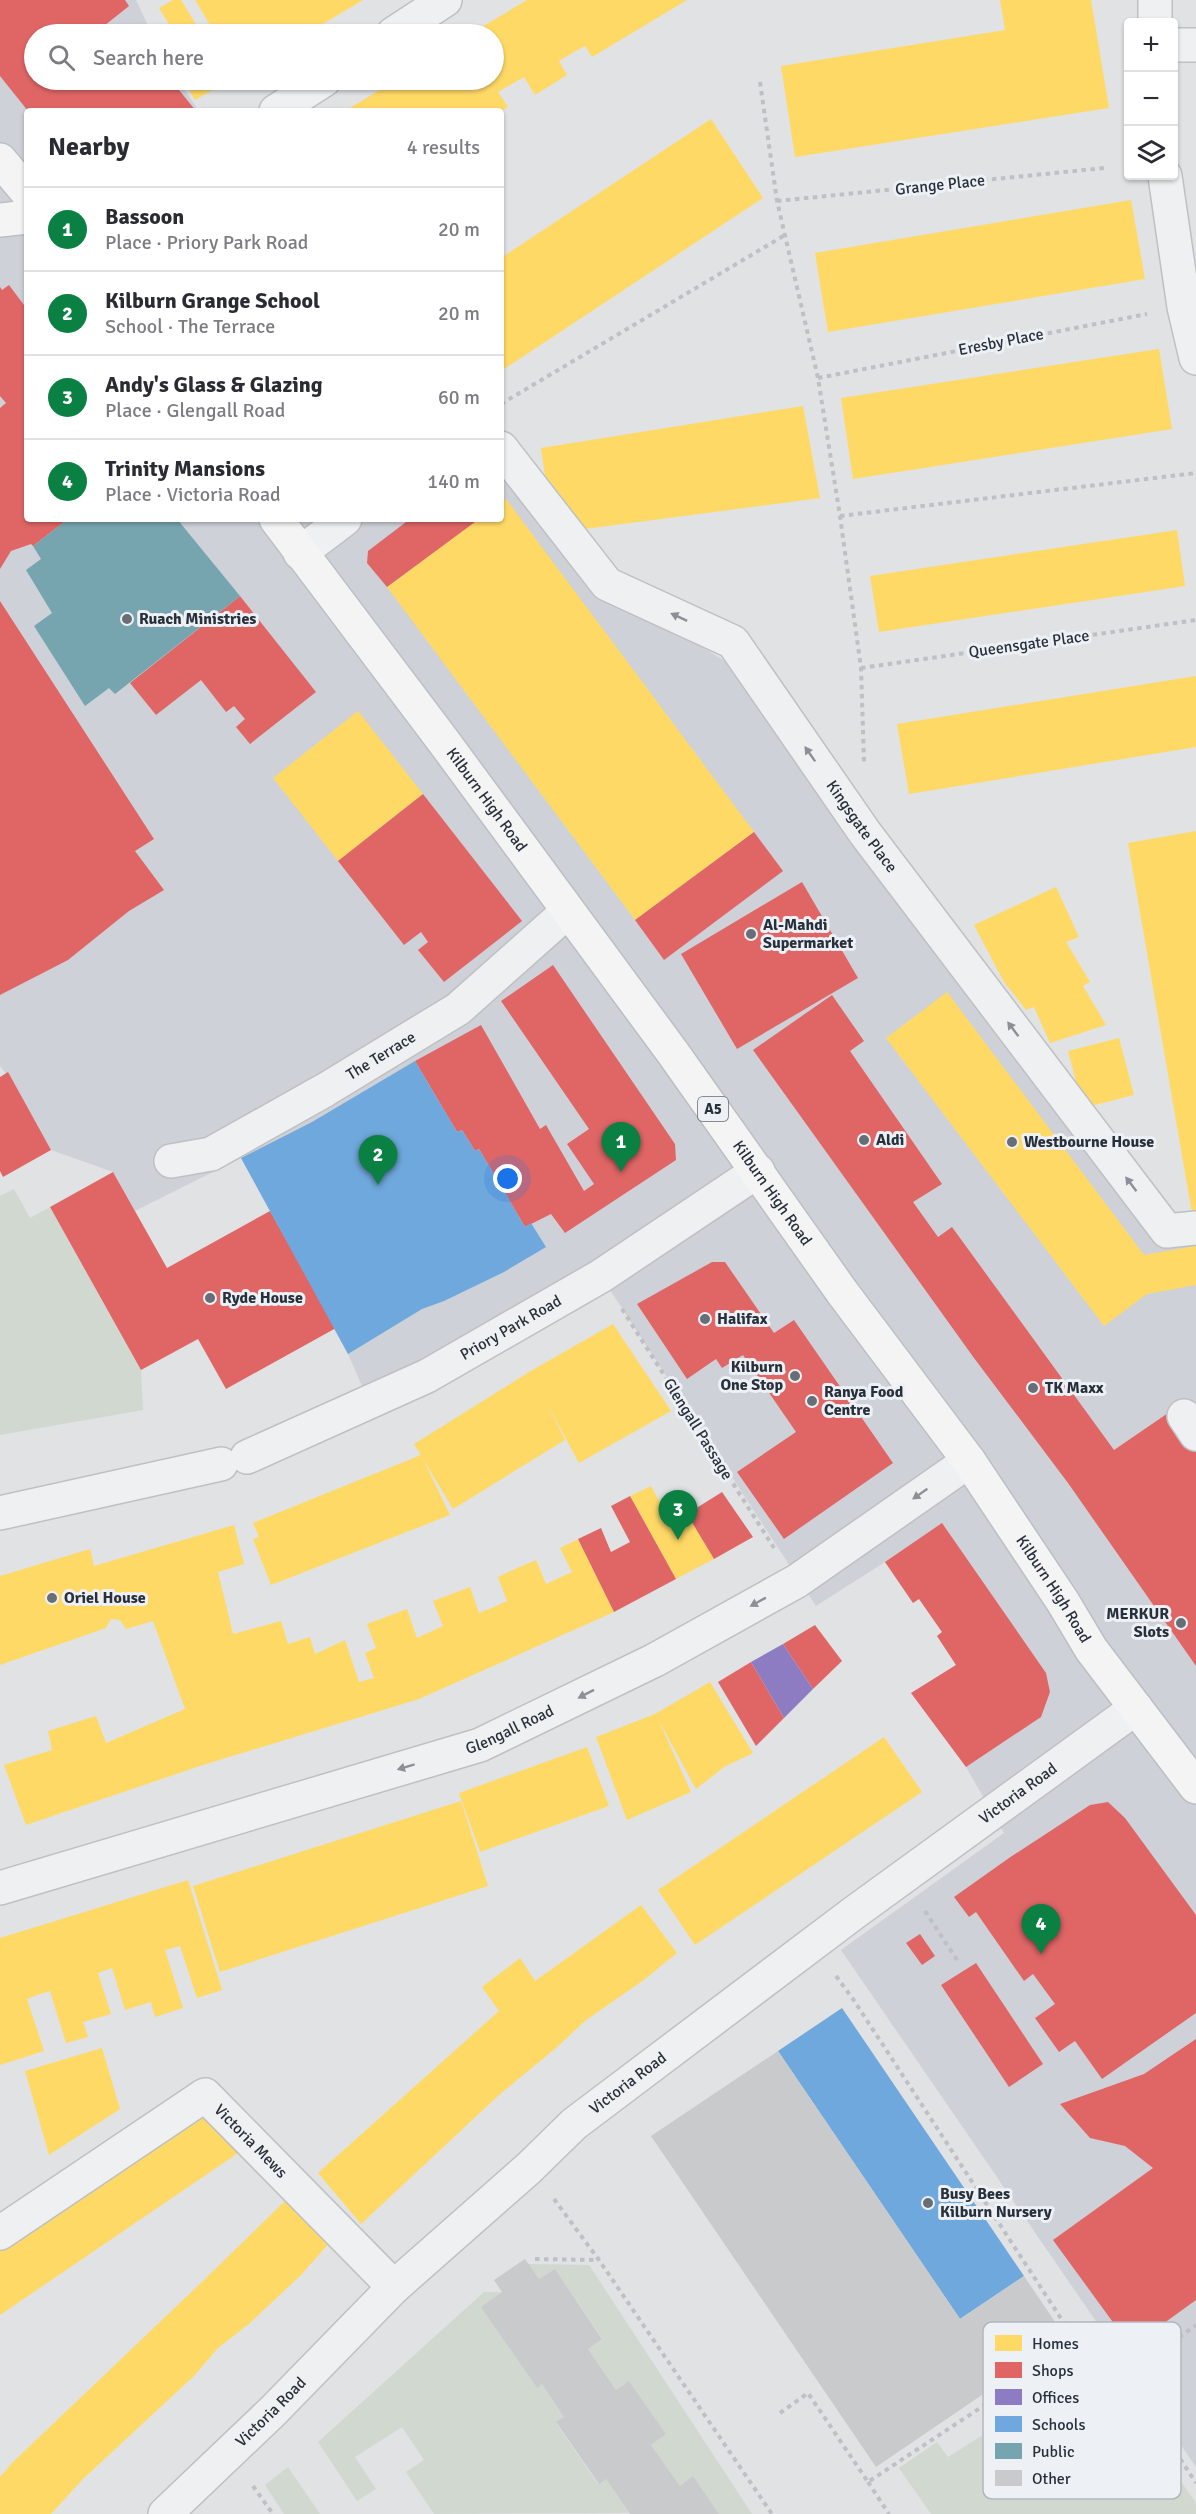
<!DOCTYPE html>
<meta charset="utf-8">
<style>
body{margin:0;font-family:Signika,sans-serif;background:#f7f7f7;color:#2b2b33}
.controls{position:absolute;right:18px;top:18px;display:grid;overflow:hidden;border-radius:6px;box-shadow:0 2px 4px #0004}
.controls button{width:54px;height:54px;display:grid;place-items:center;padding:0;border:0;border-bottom:2px solid #e1e1e2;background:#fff;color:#2b2b33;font:30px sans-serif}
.you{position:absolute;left:508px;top:1179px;width:21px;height:21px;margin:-15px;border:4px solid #fff;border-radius:50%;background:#1a73e8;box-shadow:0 0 0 9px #1a73e833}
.badge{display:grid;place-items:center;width:39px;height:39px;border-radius:50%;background:#0b8043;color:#fff;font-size:20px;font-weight:700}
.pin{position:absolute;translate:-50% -50px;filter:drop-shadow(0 2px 3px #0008)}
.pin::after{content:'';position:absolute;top:32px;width:21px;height:18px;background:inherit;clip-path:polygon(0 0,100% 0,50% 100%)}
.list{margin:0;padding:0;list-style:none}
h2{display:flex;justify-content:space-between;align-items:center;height:78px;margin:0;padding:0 24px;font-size:26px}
h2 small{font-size:20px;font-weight:400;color:#7c7c81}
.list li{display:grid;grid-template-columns:39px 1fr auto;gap:18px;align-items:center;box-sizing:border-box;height:84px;padding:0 24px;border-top:2px solid #e1e1e2}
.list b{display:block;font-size:22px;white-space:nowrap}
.list p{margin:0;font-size:20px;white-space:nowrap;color:#7c7c81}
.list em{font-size:20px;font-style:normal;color:#7c7c81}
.icon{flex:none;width:33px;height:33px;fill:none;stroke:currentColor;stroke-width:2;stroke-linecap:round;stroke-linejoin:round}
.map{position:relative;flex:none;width:1196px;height:2514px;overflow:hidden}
.search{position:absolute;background:#fff;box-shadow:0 2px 4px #0004;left:24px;top:24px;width:480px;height:66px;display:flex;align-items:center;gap:15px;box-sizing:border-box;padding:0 21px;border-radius:33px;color:#7c7c81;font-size:22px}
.panel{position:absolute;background:#fff;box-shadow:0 2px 4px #0004;left:24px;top:108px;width:480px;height:414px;border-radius:6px}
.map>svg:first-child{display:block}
.built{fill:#ced1d7}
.green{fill:#d1d8d0}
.homes{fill:#ffd966}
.shops{fill:#e06666}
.offices{fill:#8e7cc3}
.schools{fill:#6fa8dc}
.public{fill:#76a5af}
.building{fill:#c8cacc}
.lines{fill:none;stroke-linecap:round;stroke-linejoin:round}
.minor-casing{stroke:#bec0c2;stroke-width:36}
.major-casing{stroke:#bcbfc2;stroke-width:36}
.path{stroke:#bec0c3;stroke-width:4;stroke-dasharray:4.5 4.5;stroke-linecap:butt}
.minor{stroke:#eff0f1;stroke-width:33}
.major{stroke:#f4f4f5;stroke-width:33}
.oneway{fill:#8c9096}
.poi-dot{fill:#686e76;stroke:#edf0f4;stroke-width:2}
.labels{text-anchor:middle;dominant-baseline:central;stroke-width:6;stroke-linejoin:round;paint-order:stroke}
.shield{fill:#edf0f4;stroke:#636a72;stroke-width:1.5}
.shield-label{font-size:15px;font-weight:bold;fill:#28303b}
.street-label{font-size:16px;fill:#28303b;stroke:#edf0f4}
.poi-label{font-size:16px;font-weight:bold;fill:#28303b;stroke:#edf0f4;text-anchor:start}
.key{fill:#edf0f4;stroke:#b2b6bc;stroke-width:1.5}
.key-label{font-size:16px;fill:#28303b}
</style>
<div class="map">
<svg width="1196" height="2514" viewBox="0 0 1196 2514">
<rect width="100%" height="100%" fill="#e0e2e4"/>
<polygon class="built" points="0,0 136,0 152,34 34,34 34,80 178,80 199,111 27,111 27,519 501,519 501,454 616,593 765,686 1163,1237 1196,1233 1196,2467 841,1950 1004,1833 966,1767 911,1693 956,1665 937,1636 942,1632 919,1599 913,1603 885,1562 816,1606 601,1276 369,1402 348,1354 241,1158 135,1211 113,1172 51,1150 12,1082 0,1066"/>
<g class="green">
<polygon points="14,1189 30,1218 50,1207 141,1370 143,1410 0,1435 0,1196"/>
<polygon points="528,2264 589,2265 752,2514 719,2514 693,2477 680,2486 651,2445 666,2434 629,2381 616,2390 588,2349 602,2338 555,2269 539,2279"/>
<polygon points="484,2292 502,2292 482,2307 536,2387 542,2384 564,2417 556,2423 598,2484 606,2479 629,2513 434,2514 406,2472 424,2460 402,2427 355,2457 376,2489 357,2501 318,2442"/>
<polygon points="1097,2363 1196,2503 1196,2514 931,2514 899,2468 937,2442 948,2457"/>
<polygon points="288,2467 320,2514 284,2514 265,2485"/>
</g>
<g class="homes">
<polygon points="173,0 181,0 200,31 210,25 195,0 363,0 306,34 175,34 159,8"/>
<polygon points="527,0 687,0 592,57 585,46 574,52 559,61 567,75 535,95 524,77 498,92 508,107 501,111 345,111 396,80 494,80 494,34 470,34"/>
<polygon points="1000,0 1091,0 1109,108 795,157 781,66 1005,30"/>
<polygon points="183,80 230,80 195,100"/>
<polygon points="711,119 763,198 501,371 501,258"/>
<polygon points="1131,200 1145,279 828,332 815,253"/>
<polygon points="1159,349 1172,429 853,479 841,398"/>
<polygon points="803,406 820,498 585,529 545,476 541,448"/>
<polygon points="506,499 754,832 635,920 387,587 479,519 501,519 501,503"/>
<polygon points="1177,530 1185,586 879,632 870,576"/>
<polygon points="1196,676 1196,747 909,794 897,724"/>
<polygon points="358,711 423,794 338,861 273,778"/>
<polygon points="1196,831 1196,1219 1193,1219 1128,843"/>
<polygon points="1056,887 1079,937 1066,942 1090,982 1083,986 1106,1025 1050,1043 1034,1007 1026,1010 1004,982 974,925"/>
<polygon points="947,992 1144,1255 1196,1246 1196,1285 1147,1294 1104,1326 886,1038"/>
<polygon points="1119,1038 1134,1095 1083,1108 1068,1051"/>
<polygon points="613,1324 671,1411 579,1463 546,1402 565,1440 453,1509 423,1459 450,1515 271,1585 253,1539 259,1537 253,1523 421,1455 414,1444 529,1372"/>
<polygon points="651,1486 670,1521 687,1514 714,1559 676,1579 630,1496"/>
<polygon points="234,1525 244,1564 218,1572 233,1634 281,1621 288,1644 310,1637 315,1654 345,1640 359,1682 374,1678 365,1653 376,1648 367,1624 407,1609 417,1638 443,1626 433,1601 470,1587 479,1613 494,1607 507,1601 498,1577 515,1569 536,1560 546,1584 572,1572 560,1548 578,1539 614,1612 419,1699 200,1766 26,1825 4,1765 52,1750 48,1731 96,1716 106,1743 185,1709 153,1621 126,1629 120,1620 111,1619 106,1628 0,1665 0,1576 90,1549 94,1566"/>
<polygon points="710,1682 753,1753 724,1767 696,1789 658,1719 691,1792 627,1820 596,1737 655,1714"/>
<polygon points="884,1737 922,1792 695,1945 658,1890"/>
<polygon points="587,1747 609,1806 480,1852 459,1793"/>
<polygon points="461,1801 488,1886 220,1972 193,1886"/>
<polygon points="188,1880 222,1990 197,1998 180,1946 165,1950 183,2008 155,2017 151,2002 125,2010 112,1968 98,1973 111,2014 83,2022 88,2037 66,2043 50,1991 37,1995 27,1999 44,2051 0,2065 0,1938"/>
<polygon points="641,1905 677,1953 645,1979 585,2021 556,2048 499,2095 361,2224 318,2173 499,2011 482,1987 520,1958 535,1981"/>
<polygon points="102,2048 120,2109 49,2155 25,2071"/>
<polygon points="201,2112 241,2151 0,2315 0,2248"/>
<polygon points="287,2199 331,2241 302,2274 250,2323 218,2348 194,2376 83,2479 51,2514 0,2514 0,2477 12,2463 205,2279"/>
</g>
<g class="shops">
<polygon points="0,0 125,0 129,6 94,34 34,34 34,80 152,80 157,87 166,80 171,80 196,111 28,111 0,76"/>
<polygon points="9,285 27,309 27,519 68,519 33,546 31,544 11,551 0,569 0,408 6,403 0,396 0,287 2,290"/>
<polygon points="410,519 479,519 387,587 367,563 368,551"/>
<polygon points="240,596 316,692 250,744 236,727 245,719 234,706 226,712 201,680 156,715 130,683"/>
<polygon points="0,601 154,839 135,851 164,890 129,911 68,960 0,995"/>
<polygon points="423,794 522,921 444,982 418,950 428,942 421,932 404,945 338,861"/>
<polygon points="754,832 783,871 664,960 635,920"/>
<polygon points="802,882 858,978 737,1049 681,954"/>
<polygon points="553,965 675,1144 676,1160 565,1233 551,1214 525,1227 479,1149 475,1151 462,1130 457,1132 415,1061 481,1025 540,1129 546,1125 584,1191 594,1184 567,1144 589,1129 501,1001"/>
<polygon points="832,995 864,1041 850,1051 942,1184 913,1202 938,1237 952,1227 1114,1450 1171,1411 1196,1447 1196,1666 1068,1483 974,1358 753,1050"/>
<polygon points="8,1072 51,1150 3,1177 0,1171 0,1077"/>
<polygon points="113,1172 167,1268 270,1211 336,1328 226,1389 198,1339 141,1370 50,1207"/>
<polygon points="712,1262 725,1262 774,1333 794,1320 893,1463 784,1539 737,1472 796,1432 743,1355 722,1368 716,1359 687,1379 637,1304"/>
<polygon points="722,1492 753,1537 714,1559 687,1514"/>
<polygon points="630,1496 676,1579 614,1612 578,1539 601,1528 611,1552 630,1542 611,1506"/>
<polygon points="942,1523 1046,1673 1050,1692 1041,1717 966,1767 911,1693 956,1665 937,1636 942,1632 919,1599 913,1603 885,1562"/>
<polygon points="815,1625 842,1661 813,1689 783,1644"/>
<polygon points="751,1662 784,1718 756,1746 718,1682"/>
<polygon points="1108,1802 1125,1818 1196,1915 1196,2013 1102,2079 1075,2041 1059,2052 1035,2018 1055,2004 1033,1974 1024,1981 976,1912 969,1917 954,1897 1009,1858 1090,1805"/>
<polygon points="920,1934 935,1956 922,1965 906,1943"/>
<polygon points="976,1963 1043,2064 1009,2087 941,1985"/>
<polygon points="1196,2039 1196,2300 1131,2347 1053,2240 1153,2168 1125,2146 1090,2138 1060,2104 1144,2074"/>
</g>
<polygon class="offices" points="783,1644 813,1689 784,1718 751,1662"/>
<g class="schools">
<polygon points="415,1061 457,1132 462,1130 475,1151 479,1149 525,1227 531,1223 546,1247 504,1272 444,1301 422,1309 348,1354 241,1158 312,1122"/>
<polygon points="842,2008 1024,2276 960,2319 778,2051"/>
</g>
<polygon class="public" points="68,519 177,519 240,596 115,694 109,688 85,706 34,626 52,613 26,570 41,559 33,546"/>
<g class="building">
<polygon points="778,2051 960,2319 1024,2276 1066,2338 876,2467 651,2136"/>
<polygon points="525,2259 539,2279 555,2269 602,2339 588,2349 616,2390 629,2381 666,2434 651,2445 680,2486 693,2476 719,2514 630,2514 606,2479 599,2484 556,2422 564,2417 542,2384 537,2388 481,2307 502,2292 494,2280"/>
</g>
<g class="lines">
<g class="minor-casing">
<g id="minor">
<polyline points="1155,0 1155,22"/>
<polyline points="393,34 445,0"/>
<polyline points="1174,45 1196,45"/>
<polyline points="276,111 324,80"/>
<polyline points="1165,176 1184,307 1196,358"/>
<path id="s1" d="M501,448l106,136 126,58 132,191 302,398 29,-3"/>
<polyline points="300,553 345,519"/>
<path id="s2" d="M171,1161l40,-7 114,-64 133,-81 109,-97"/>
<polyline points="1184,1416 1196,1434"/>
<path id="s3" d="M247,1457l180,-81 174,-100 157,-105"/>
<polyline points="0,1513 221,1464"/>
<path id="s4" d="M0,1888l480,-143 175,-85 142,-79 172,-120"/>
<path id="s5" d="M0,2233l205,-138 189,192"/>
<path id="s6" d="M165,2514l108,-103 121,-124 135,-119 45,-44 281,-212 281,-204"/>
</g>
</g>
<g class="major-casing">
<g id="major">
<polyline points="0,160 27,192"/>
<polyline points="0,220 27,217"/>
<path id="s7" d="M276,519l168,223 229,311 169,239 127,169 94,141 28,47 105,138"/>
</g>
</g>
<g class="path">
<polyline points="760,82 777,201 818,378 840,516 861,668 864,762"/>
<polyline points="777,201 1104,168"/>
<polyline points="818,378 1147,314"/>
<polyline points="501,404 785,235"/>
<polyline points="840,516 1196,473"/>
<polyline points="861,668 1196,620"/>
<polyline points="622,1309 774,1548"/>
<polyline points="925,1911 957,1960"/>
<polyline points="836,1976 853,1999 1075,2340"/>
<polyline points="554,2199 599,2260 772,2514"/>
<polyline points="535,2259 598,2260"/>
<polyline points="1010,2376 1021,2396 1103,2344 1126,2376 1196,2325"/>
<polyline points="1126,2376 1196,2483"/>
<polyline points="780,2413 808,2393 868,2482 1015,2385"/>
<polyline points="868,2482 889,2514"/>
<polyline points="253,2486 273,2514"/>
</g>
<use href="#minor" class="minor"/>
<use href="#major" class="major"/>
</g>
<defs><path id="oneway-solid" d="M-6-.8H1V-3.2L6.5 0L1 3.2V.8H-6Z" transform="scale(1.5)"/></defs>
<g class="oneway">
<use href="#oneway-solid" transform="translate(679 617) rotate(-155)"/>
<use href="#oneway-solid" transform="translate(810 754) rotate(-125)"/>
<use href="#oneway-solid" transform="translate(1013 1029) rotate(-127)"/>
<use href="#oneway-solid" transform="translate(1131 1184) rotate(-127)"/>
<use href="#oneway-solid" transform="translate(920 1494) rotate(145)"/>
<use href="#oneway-solid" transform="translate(758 1602) rotate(151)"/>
<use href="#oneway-solid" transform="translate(586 1694) rotate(153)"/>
<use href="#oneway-solid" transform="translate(406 1767) rotate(163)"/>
</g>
<g class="poi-dot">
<circle cx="127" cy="619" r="6"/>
<circle cx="751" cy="934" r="6"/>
<circle cx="864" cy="1140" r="6"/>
<circle cx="1012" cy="1142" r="6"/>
<circle cx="210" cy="1298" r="6"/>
<circle cx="705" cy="1319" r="6"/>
<circle cx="795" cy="1376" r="6"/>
<circle cx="1033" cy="1388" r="6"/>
<circle cx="812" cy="1401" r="6"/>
<circle cx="52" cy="1598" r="6"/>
<circle cx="1181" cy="1623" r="6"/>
<circle cx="928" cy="2203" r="6"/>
</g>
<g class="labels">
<rect class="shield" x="698" y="1097" width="30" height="24" rx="4.5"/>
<g class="shield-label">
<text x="713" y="1109">A5</text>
</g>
<g class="street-label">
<text transform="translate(940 185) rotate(-6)">Grange Place</text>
<text transform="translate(1001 342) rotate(-11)">Eresby Place</text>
<text transform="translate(1029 644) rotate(-8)">Queensgate Place</text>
<text stroke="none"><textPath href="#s7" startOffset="351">Kilburn High Road</textPath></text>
<text stroke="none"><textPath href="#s1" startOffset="536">Kingsgate Place</textPath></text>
<text stroke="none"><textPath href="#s2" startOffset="237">The Terrace</textPath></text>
<text stroke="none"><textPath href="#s7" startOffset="837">Kilburn High Road</textPath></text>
<text stroke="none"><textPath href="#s3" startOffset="294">Priory Park Road</textPath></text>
<text transform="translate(698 1429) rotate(58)">Glengall Passage</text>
<text stroke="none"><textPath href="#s7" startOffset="1323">Kilburn High Road</textPath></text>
<text stroke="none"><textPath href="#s4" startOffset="534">Glengall Road</textPath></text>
<text stroke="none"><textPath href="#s6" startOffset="1119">Victoria Road</textPath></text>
<text stroke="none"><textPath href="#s6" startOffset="633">Victoria Road</textPath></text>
<text stroke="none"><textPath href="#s5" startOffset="312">Victoria Mews</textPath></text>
<text stroke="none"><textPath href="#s6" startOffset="147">Victoria Road</textPath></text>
</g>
<g class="poi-label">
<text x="139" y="619">Ruach Ministries</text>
<text x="763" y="925">Al-Mahdi<tspan x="763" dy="18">Supermarket</tspan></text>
<text x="876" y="1140">Aldi</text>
<text x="1024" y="1142">Westbourne House</text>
<text x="222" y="1298">Ryde House</text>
<text x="717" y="1319">Halifax</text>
<text x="783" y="1367" text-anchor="end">Kilburn<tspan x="783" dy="18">One Stop</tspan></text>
<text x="1045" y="1388">TK Maxx</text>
<text x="824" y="1392">Ranya Food<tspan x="824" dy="18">Centre</tspan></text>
<text x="64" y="1598">Oriel House</text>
<text x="1169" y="1614" text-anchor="end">MERKUR<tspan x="1169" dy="18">Slots</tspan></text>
<text x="940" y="2194">Busy Bees<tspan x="940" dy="18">Kilburn Nursery</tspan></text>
</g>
</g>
<rect x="983" y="2322" width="198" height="177" rx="9" class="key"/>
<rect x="995" y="2335" width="27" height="16" fill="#ffd966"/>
<rect x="995" y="2362" width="27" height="16" fill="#e06666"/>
<rect x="995" y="2389" width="27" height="16" fill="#8e7cc3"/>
<rect x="995" y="2416" width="27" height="16" fill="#6fa8dc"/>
<rect x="995" y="2443" width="27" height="16" fill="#76a5af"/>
<rect x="995" y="2470" width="27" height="16" fill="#c8cacc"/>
<g class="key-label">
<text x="1032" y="2349">Homes</text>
<text x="1032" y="2376">Shops</text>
<text x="1032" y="2403">Offices</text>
<text x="1032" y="2430">Schools</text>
<text x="1032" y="2457">Public</text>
<text x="1032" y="2484">Other</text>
</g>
</svg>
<div class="controls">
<button>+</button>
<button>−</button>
<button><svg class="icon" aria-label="layers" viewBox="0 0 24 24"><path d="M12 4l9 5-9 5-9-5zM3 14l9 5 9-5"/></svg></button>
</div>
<div class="you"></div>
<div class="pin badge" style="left:621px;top:1172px">1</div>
<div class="pin badge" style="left:378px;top:1185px">2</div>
<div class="pin badge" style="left:678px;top:1540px">3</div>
<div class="pin badge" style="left:1041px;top:1954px">4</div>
<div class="search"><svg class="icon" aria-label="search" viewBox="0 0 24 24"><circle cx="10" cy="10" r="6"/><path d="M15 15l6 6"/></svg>Search here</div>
<section class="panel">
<h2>Nearby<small>4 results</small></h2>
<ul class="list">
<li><span class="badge">1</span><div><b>Bassoon</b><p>Place · Priory Park Road</p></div><em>20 m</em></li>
<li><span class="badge">2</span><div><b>Kilburn Grange School</b><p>School · The Terrace</p></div><em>20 m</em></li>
<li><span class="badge">3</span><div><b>Andy's Glass &amp; Glazing</b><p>Place · Glengall Road</p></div><em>60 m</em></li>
<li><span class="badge">4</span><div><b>Trinity Mansions</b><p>Place · Victoria Road</p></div><em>140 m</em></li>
</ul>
</section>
</div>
